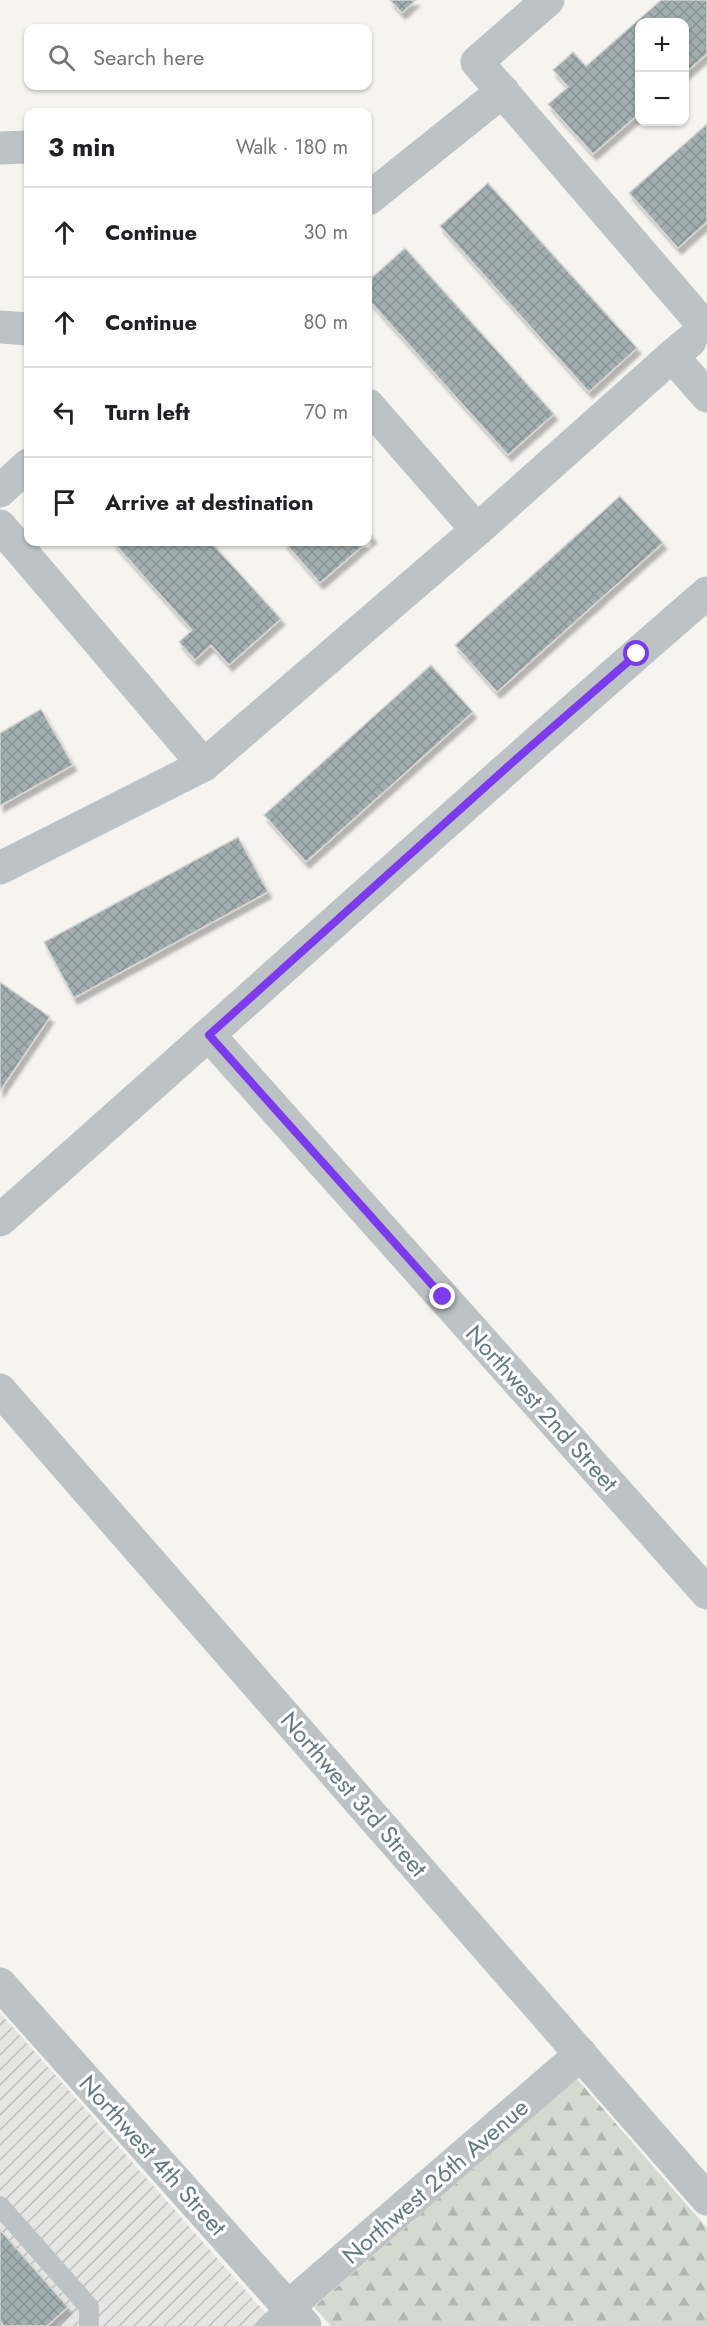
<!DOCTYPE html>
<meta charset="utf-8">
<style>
body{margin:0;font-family:Jost,sans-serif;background:#f6f6f6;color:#202124}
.controls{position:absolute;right:18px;top:18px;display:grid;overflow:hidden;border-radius:12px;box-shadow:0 2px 4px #0004}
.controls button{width:54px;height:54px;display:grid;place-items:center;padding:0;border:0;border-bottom:2px solid #e0e0e0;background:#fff;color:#202124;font:30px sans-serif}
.stop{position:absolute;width:18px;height:18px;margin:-14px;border:4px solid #7c3aed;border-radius:50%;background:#fff}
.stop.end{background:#7c3aed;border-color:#fff;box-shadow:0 2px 6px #0008}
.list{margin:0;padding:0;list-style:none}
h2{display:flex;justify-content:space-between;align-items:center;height:78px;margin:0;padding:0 24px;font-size:26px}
h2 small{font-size:20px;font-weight:400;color:#757577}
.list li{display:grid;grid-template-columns:39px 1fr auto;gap:18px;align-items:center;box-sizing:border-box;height:90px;padding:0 24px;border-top:2px solid #e0e0e0}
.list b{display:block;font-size:22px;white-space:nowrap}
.list em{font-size:20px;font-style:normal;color:#757577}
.icon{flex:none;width:33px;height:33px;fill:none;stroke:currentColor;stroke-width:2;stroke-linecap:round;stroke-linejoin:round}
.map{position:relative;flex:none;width:707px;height:2326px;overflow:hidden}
.search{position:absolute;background:#fff;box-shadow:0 2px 4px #0004;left:24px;top:24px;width:348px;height:66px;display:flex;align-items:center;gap:15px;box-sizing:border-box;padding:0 21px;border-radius:12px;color:#757577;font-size:22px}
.panel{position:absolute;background:#fff;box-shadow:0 2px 4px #0004;left:24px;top:108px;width:348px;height:438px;border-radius:12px}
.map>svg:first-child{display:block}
.industrial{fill:url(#industrial-furrows)}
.forest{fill:url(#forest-firs)}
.building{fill:url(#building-cross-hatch);stroke:#d6d5d3;stroke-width:1.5;filter:url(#shadow)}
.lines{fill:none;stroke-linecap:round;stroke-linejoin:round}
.service{stroke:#bdc3c5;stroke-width:20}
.minor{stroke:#bdc3c5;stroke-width:33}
.route{stroke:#7c3aed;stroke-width:8}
.labels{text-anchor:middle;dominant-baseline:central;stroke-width:6;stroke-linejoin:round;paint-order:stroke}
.street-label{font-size:24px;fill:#637a82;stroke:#fff}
</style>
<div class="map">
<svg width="707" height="2326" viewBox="0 0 707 2326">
<defs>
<pattern id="industrial-furrows" width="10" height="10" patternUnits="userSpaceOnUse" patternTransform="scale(1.5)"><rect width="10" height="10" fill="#e5e6e4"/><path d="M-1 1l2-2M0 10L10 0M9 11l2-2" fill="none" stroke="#bdbfbe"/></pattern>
<pattern id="forest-firs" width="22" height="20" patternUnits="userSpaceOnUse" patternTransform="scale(1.5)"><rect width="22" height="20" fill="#d5dad0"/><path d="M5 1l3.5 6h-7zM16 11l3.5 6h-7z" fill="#b0b6ae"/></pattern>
<pattern id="building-cross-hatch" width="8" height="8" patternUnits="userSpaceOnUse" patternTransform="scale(1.5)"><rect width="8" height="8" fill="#a2aeb0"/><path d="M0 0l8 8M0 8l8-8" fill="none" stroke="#889395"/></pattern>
<filter id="shadow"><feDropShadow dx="3.5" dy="6" stdDeviation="1.5" flood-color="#0004"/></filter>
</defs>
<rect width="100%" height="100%" fill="#f5f4f1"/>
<polygon class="industrial" points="0,2013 81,2104 277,2326 0,2326"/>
<polygon class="forest" points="577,2079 707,2228 707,2326 331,2326 314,2307"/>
<g class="building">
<polygon points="390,0 416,0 402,13"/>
<polygon points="661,0 707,0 707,54 684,74 684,22 640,22 640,113 593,154 548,104 568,87 553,70 573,52 586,66"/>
<polygon points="707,124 707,222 678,248 629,193"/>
<polygon points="488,183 637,348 589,392 440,226"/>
<polygon points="405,248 554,414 508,455 368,299 368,281"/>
<polygon points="620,496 663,543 497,692 455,645"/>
<polygon points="368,531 373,537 320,583 284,542 368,542"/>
<polygon points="113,542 211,542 281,619 229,665 211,645 195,660 179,642 192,630"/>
<polygon points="431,665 473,712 306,862 264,815"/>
<polygon points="41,709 73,765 0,806 0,733"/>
<polygon points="238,837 268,892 74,998 44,942"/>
<polygon points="0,982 50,1017 0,1091"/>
<polygon points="0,2230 68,2307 47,2326 4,2326 0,2322"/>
</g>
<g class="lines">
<g class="service">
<polyline points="0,2206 89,2307 89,2326"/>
<polyline points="266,2326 288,2307"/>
</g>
<g class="minor">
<polyline points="548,0 477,62 705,327"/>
<polyline points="0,148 28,147"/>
<polyline points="368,199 503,91"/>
<polyline points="0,327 28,329"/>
<polyline points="690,341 672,356 707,396"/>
<polyline points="368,405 477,530"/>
<polyline points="0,491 28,465"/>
<polyline points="0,526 204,765"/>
<polyline points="0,868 204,765 477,530 672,356"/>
<polyline points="209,1035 707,1593"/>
<path d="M0,1220c236,-208 469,-421 707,-627"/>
<polyline points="0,1390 707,2199"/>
<polyline points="0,1984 305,2326"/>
<polyline points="288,2307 581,2054"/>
</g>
</g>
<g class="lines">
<polyline class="route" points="443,1297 209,1035 514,761 637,654"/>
</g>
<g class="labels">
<g class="street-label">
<text transform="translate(542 1408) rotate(48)">Northwest 2nd Street</text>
<text transform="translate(354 1794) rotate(49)">Northwest 3rd Street</text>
<text transform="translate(153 2155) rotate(48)">Northwest 4th Street</text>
<text transform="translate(435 2181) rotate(-41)">Northwest 26th Avenue</text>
</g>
</g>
</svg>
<div class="controls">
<button>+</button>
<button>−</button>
</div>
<div class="stop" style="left:637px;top:654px"></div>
<div class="stop end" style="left:443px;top:1297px"></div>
<div class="search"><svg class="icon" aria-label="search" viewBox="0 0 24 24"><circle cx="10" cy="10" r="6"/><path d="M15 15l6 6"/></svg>Search here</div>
<section class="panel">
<h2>3 min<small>Walk · 180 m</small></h2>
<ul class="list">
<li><svg class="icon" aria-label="ahead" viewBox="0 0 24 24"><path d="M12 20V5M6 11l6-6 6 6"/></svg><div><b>Continue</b></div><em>30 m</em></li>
<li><svg class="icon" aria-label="ahead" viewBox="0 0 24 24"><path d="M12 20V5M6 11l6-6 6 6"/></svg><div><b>Continue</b></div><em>80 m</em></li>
<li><svg class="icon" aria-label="left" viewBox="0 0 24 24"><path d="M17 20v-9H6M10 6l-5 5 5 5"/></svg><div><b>Turn left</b></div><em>70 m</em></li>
<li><svg class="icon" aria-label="arrive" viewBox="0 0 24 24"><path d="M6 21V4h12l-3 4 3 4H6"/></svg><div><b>Arrive at destination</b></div></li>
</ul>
</section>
</div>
